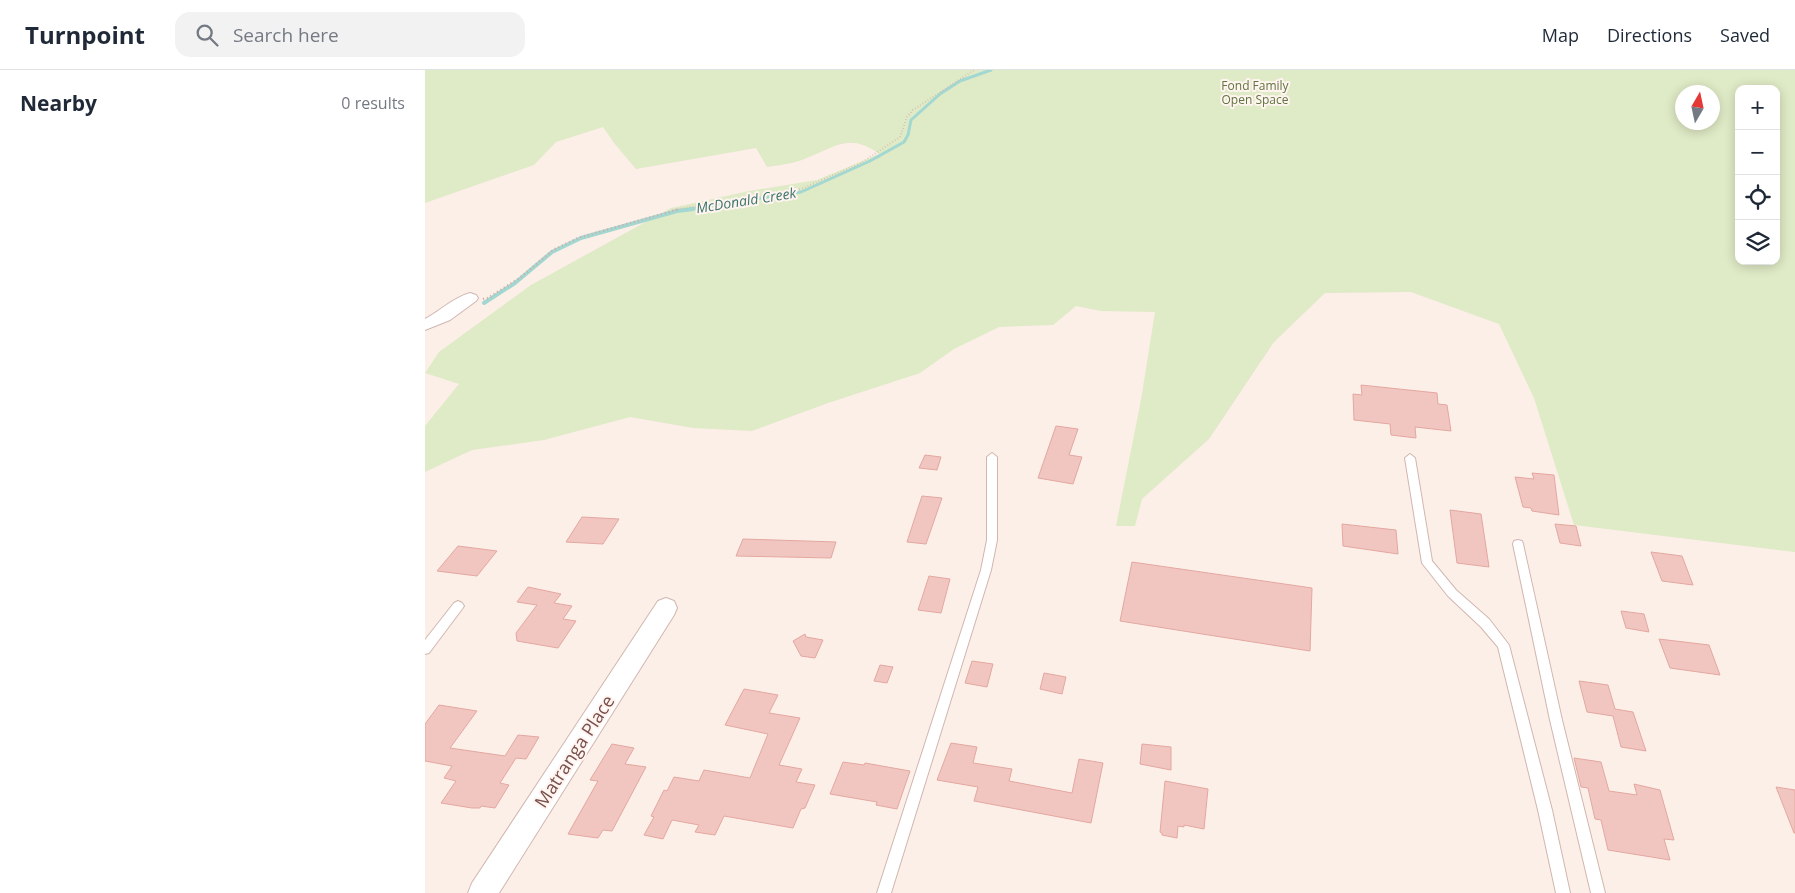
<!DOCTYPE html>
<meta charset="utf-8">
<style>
body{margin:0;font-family:"Open Sans",sans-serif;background:#f2f2f3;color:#1f2937}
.controls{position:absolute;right:15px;top:15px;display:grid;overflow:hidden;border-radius:10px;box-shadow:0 2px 12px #0003}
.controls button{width:45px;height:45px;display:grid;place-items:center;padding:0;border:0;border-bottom:1px solid #e0e1e3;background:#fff;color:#1f2937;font:25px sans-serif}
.compass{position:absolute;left:1250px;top:15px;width:45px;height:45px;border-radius:50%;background:#fff;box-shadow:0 2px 12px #0003;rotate:9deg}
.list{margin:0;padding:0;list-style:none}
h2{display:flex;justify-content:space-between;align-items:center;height:65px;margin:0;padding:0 20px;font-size:21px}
h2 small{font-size:16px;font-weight:400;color:#747a83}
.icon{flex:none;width:28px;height:28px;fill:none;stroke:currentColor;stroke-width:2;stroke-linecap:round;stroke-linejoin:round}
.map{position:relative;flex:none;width:1370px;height:823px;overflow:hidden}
header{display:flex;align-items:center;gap:30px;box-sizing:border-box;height:70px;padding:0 25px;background:#fff;border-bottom:1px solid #e0e1e3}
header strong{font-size:24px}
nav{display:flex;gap:28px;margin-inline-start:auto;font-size:18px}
.search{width:350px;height:45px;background:#f2f2f3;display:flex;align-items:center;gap:12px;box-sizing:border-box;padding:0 18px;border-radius:15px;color:#747a83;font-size:19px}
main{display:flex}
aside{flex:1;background:#fff}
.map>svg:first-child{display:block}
.green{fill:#dfeac6;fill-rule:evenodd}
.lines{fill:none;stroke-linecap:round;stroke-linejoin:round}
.stream-far1{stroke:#a2d8d1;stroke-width:3}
.stream{stroke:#a2d8d1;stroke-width:4}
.building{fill:#f1c6c0;stroke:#e4a7a0}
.service-casing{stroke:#d1b6b0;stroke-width:2}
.minor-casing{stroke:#d1b6b0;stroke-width:2}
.path-far1{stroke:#d7a8a2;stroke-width:2;stroke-dasharray:0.5 2.5;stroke-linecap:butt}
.path{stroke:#d7a8a2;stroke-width:2.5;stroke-dasharray:1 3;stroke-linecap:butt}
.service{fill:#fff;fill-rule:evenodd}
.minor{fill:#fff;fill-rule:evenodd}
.labels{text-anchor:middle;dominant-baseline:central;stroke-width:4;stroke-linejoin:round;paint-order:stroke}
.far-park-label{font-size:12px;fill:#607641;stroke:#fff4ef}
.far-water-label{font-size:14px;font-style:italic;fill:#3c746d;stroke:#fff4ef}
.near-street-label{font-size:18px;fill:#774f4c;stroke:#fff4ef}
</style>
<header>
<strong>Turnpoint</strong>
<div class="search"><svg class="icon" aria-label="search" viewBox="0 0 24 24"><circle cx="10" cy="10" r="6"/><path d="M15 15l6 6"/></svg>Search here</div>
<nav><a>Map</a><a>Directions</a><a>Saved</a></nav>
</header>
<main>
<aside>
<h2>Nearby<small>0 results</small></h2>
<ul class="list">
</ul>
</aside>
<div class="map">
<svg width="1370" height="823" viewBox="0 0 1370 823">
<rect width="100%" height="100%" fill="#fcefe8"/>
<path class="green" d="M0,0h1370v482l-221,-27 -40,-127 -35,-74 -88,-32 -86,1 -51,49 -65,97 -67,60 -7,27h-19l25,-126 14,-88 -54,-1 -25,-5 -23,19 -54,2 -45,22 -34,24 -92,30 -76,28 -59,-3 -63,-11 -86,23 -72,10 -47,22v-46l34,-42 -34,-11 14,-21 92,-67 140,-77 78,-17 68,-11 62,-26c-31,-23 -46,-5 -77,6 -11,4 -23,5 -35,7l-11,-19 -120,21 -22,-26 -11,-16 -47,15 -22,23 -109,38zM1314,19h37v172h-37zM1258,22h30v30h-30z"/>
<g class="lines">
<polyline class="stream-far1" points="260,140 376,122 445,91 479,72 483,65 486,50 515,24 535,11 566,0"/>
<polyline class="stream" points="59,233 90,213 127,182 156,168 252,141 268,139"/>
</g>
<g class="building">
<polygon points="936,315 1012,323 1013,334 1022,335 1026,361 990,357 991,368 966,365 965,354 929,350 928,324 937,325"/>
<polygon points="631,356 653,359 644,385 657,387 648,414 613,408"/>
<polygon points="500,385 516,387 512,400 494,398"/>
<polygon points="1107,403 1129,405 1134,445 1107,441 1106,438 1098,437 1090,407 1109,409"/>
<polygon points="497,426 517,428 501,474 482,472"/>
<polygon points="1025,440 1056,444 1064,497 1032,493"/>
<polygon points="157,447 194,449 178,474 141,472"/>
<polygon points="917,454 971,460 973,484 918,476"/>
<polygon points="1130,454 1151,456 1156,476 1135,473"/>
<polygon points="318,469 350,470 411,472 406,488 311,486"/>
<polygon points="33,476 72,481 52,506 12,501"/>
<polygon points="1226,482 1257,486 1268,515 1237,511"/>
<polygon points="707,492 887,518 885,581 695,551"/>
<polygon points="504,506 525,509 516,543 493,540"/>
<polygon points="103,517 136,524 129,533 147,536 138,549 151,551 133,578 92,571 91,563 112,535 92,532"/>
<polygon points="1196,541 1219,544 1224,562 1201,558"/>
<polygon points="380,564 381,567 398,570 390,588 376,586 368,571"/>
<polygon points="1234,569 1284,575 1295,605 1245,598"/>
<polygon points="547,591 568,594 562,617 540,613"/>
<polygon points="455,595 468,597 462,613 449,611"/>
<polygon points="619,603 641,607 637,624 615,619"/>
<polygon points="1154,611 1183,615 1190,639 1208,642 1221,681 1196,677 1188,646 1162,642"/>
<polygon points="319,619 353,625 344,643 375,648 354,695 377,699 371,712 390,715 380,738 376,739 368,758 299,746 290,765 270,762 274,755 247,750 238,769 219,765 229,747 226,746 239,720 242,721 249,707 274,711 279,700 325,708 343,664 300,655"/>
<polygon points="14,635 52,641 25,678 80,686 93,665 114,667 101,689 91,688 75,713 84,715 70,738 56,736 55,738 47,738 16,733 31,711 19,708 27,696 0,691 0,654"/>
<polygon points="526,673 552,677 548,693 587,699 584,711 647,723 654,689 678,693 666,753 549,731 553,717 512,710"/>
<polygon points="187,674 209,678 200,694 221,697 187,761 178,760 173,768 143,764 173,711 165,710"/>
<polygon points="717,674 746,677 746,700 715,694"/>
<polygon points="1149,688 1176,692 1184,721 1212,725 1209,714 1235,720 1249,770 1239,769 1245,790 1183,780 1176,750 1170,749 1163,718 1156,717"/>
<polygon points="418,692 439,695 440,693 485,701 472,739 451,735 452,732 405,724"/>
<polygon points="740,711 783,719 779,759 759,755 759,757 753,756 752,768 737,765 737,763 735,762"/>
<polygon points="1351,717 1370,720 1370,763 1369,763"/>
</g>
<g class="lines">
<g class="service-casing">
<g id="service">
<polygon points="567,383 572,387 572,470 566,500 466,823 452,823 556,500 562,470 562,387"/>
<polygon points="985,384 990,388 1007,491 1031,520 1064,549 1084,575 1127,740 1145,823 1131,823 1113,740 1073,577 1056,557 1023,526 997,493 980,388"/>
<polygon points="1093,470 1097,471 1098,474 1137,650 1180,823 1166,823 1125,650 1088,474 1089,471"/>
<polygon points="33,531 37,533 39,536 37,539 4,583 0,584 0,570 29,533"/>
</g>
</g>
<g class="minor-casing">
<g id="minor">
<path d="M45,223l6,2 2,3 -2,3 -26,19 -25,10v-11c15,-8 29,-22 45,-26z"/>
<polygon points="241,528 249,531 252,538 249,545 74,823 43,823 47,813 233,531"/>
</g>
</g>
<polyline class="path-far1" points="247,140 376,119 436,93 475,67 482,47 488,40 549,0"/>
<polyline class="path" points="58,229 63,228 96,207 128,180 153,168 255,139"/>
<use href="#service" class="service"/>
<use href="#minor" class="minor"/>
</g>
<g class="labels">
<g class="far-park-label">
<text x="830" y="15">Fond Family<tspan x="830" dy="14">Open Space</tspan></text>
</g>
<g class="far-water-label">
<text transform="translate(321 130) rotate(-9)">McDonald Creek</text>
</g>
<g class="near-street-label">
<text transform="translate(149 681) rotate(-57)">Matranga Place</text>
</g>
</g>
</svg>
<div class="controls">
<button>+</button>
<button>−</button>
<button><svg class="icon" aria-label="locate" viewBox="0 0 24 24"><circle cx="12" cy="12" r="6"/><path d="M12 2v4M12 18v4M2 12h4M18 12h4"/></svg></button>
<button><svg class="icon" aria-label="layers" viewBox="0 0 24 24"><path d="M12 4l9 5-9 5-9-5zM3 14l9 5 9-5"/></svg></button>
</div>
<svg class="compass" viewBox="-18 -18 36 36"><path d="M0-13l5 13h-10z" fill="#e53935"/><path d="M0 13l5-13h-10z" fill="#747a83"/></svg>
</div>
</main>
